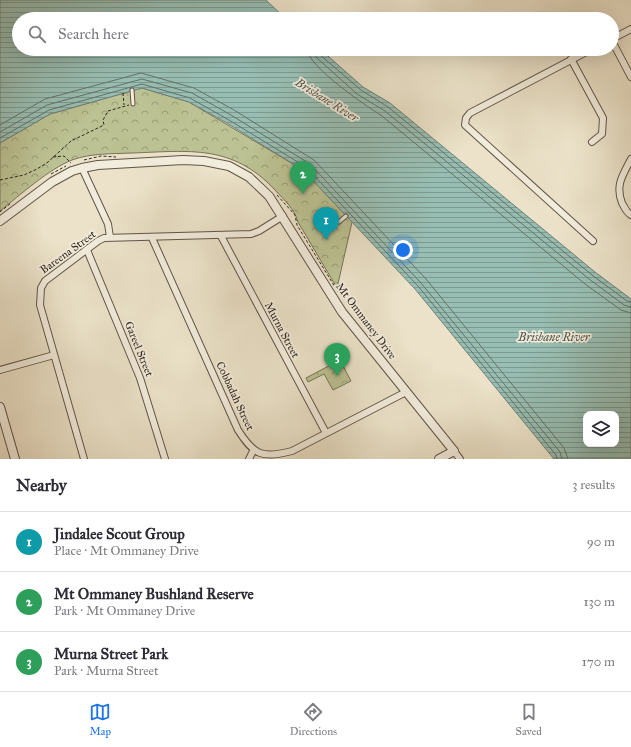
<!DOCTYPE html>
<meta charset="utf-8">
<style>
body{margin:0;font-family:"IM FELL Great Primer",serif;background:#f7f7f7;color:#2b2b33}
.controls{position:absolute;right:12px;bottom:12px;display:grid;overflow:hidden;border-radius:8px;box-shadow:0 4px 16px #0002}
.controls button{width:36px;height:36px;display:grid;place-items:center;padding:0;border:0;border-bottom:1px solid #e1e1e2;background:#fff;color:#2b2b33;font:20px sans-serif}
.you{position:absolute;left:403px;top:250px;width:14px;height:14px;margin:-10px;border:3px solid #fff;border-radius:50%;background:#1a73e8;box-shadow:0 0 0 6px #1a73e833}
.badge{display:grid;place-items:center;width:26px;height:26px;border-radius:50%;background:#1a73e8;color:#fff;font-size:13px;font-weight:700}
.pin{position:absolute;translate:-50% -33px;filter:drop-shadow(0 1px 2px #0008)}
.pin::after{content:'';position:absolute;top:21px;width:14px;height:12px;background:inherit;clip-path:polygon(0 0,100% 0,50% 100%)}
.list{margin:0;padding:0;list-style:none}
h2{display:flex;justify-content:space-between;align-items:center;height:52px;margin:0;padding:0 16px;font-size:17px}
h2 small{font-size:13px;font-weight:400;color:#7c7c81}
.list li{display:grid;grid-template-columns:26px 1fr auto;gap:12px;align-items:center;box-sizing:border-box;height:60px;padding:0 16px;border-top:1px solid #e1e1e2}
.list b{display:block;font-size:15px;white-space:nowrap}
.list p{margin:0;font-size:13px;white-space:nowrap;color:#7c7c81}
.list em{font-size:13px;font-style:normal;color:#7c7c81}
.icon{flex:none;width:22px;height:22px;fill:none;stroke:currentColor;stroke-width:2;stroke-linecap:round;stroke-linejoin:round}
.map{position:relative;flex:none;width:631px;height:459px;overflow:hidden}
.search{position:absolute;background:#fff;box-shadow:0 4px 16px #0002;left:12px;right:12px;top:12px;height:44px;display:flex;align-items:center;gap:10px;box-sizing:border-box;padding:0 14px;border-radius:22px;color:#7c7c81;font-size:15px}
.sheet{height:232px;background:#fff}
nav{display:flex;justify-content:space-around;align-items:center;box-sizing:border-box;height:56px;border-top:1px solid #e1e1e2;background:#fff;font-size:11px;color:#7c7c81}
nav a{display:grid;justify-items:center;gap:2px}
nav .on{color:#1a73e8}
.map>svg:first-child{display:block}
.park{fill:url(#park-crowns);stroke:#767458}
.water{fill:url(#water-rules);stroke:#6f8177;fill-rule:evenodd}
.lines{fill:none;stroke-linecap:round;stroke-linejoin:round}
.shore{stroke:#647268;stroke-width:1}
.service-casing{stroke:#605549;stroke-width:5}
.minor-casing{stroke:#605549;stroke-width:8}
.tertiary-casing{stroke:#605549;stroke-width:10}
.path{stroke:#31261e;stroke-width:1;stroke-dasharray:3 2;stroke-linecap:butt}
.service{stroke:#f2ecdc;stroke-width:3}
.minor{stroke:#f2ecdc;stroke-width:6}
.tertiary{stroke:#f2ecdc;stroke-width:8}
.labels{text-anchor:middle;dominant-baseline:central;stroke-width:3.5;stroke-linejoin:round;paint-order:stroke}
.street-label{font-size:11px;fill:#31261e;stroke:#f2ecdc}
.water-label{font-size:12px;font-style:italic;fill:#50544b;stroke:#f2ecdc}
</style>
<div class="map">
<svg width="631" height="459" viewBox="0 0 631 459">
<defs>
<pattern id="park-crowns" width="20" height="18" patternUnits="userSpaceOnUse"><rect width="20" height="18" fill="#bcc293"/><path d="M2 6a3 3 0 1 1 6 0M12 15a3 3 0 1 1 6 0" fill="none" stroke="#999d77"/></pattern>
<pattern id="water-rules" width="6" height="5" patternUnits="userSpaceOnUse"><rect width="6" height="5" fill="#98beb3"/><path d="M0 2.5h6" fill="none" stroke="#7d9a91"/></pattern>
</defs>
<rect width="100%" height="100%" fill="#ebe2c9"/>
<filter id="stains"><feTurbulence type="fractalNoise" baseFrequency=".005" numOctaves="4"/><feColorMatrix values="0 0 0 0 .2 0 0 0 0 .09 0 0 0 0 .02 0 0 0 .5 -.17"/></filter>
<radialGradient id="worn" r=".72"><stop offset=".6" stop-color="#630" stop-opacity="0"/><stop offset="1" stop-color="#630" stop-opacity=".3"/></radialGradient>
<g class="park">
<path d="M142,88l47,14 114,68 49,52 -15,66 -39,-66c-4,-14 -13,-21 -23,-32 -43,-46 -85,-39 -143,-37 -20,1 -41,0 -60,7 -23,9 -52,35 -72,51v-68l50,-29z"/>
<polygon points="340,360 351,381 333,390 324,374 308,382 306,378"/>
</g>
<path class="water" d="M0,0h266l20,19h-267v30h301l43,38 27,16 205,169 36,27v160h-77l-139,-170 -112,-119 -76,-47 -38,-21 -47,-14 -92,26 -50,29zM586,414h30v30h-30z"/>
<g class="lines">
<g class="shore">
<path d="M307,49c1,18 58,56 75,67l203,168 36,26 10,3"/>
<polyline points="313,49 316,57 357,94 385,111 589,279 624,305 631,307"/>
<polyline points="318,49 319,54 361,90 388,107 592,275 627,301 631,302"/>
<polyline points="0,125 45,99 141,73 194,88 234,110 314,160 426,279 564,448 568,459"/>
<polyline points="0,132 47,105 142,79 192,93 231,115 310,164 421,283 560,452 562,459"/>
<polyline points="0,138 49,110 142,84 190,98 229,120 306,167 418,286 556,455 557,459"/>
</g>
<g class="service-casing">
<g id="service">
<polyline points="132,90 133,104"/>
<polyline points="339,222 346,216"/>
</g>
</g>
<g class="minor-casing">
<g id="minor">
<polyline points="612,39 631,29"/>
<polyline points="612,41 631,77"/>
<polyline points="592,49 470,113 466,118 465,125 593,241"/>
<polyline points="571,59 603,118 602,134 592,142"/>
<path d="M631,159c-8,16 -16,26 -9,44 3,5 4,9 9,12"/>
<polyline points="82,168 108,224 110,237"/>
<polyline points="221,236 326,433"/>
<path d="M152,238l86,192c16,25 24,29 54,21l114,-59"/>
<polyline points="87,250 140,378 165,459"/>
<polyline points="0,370 54,355"/>
<polyline points="454,451 460,459"/>
<polyline points="84,459 40,305 41,288 45,281 98,241 104,238 251,234 259,231 283,216"/>
<polyline points="249,459 253,451"/>
</g>
</g>
<g class="tertiary-casing">
<g id="tertiary">
<polyline points="0,221 52,182 72,171 82,168 98,165 183,160 204,161 229,166 249,177 269,196 342,312 454,451 439,459"/>
<polyline points="0,407 15,459"/>
</g>
</g>
<g class="path">
<polyline points="123,93 124,105"/>
<polyline points="53,157 64,156 71,163"/>
<polyline points="84,160 101,156 116,157"/>
<polyline points="51,174 66,166"/>
<polyline points="0,180 24,175 37,169 48,162 71,141 104,125 103,120 108,111 129,105"/>
<polyline points="277,195 295,215 297,225 338,292"/>
<polyline points="0,212 11,203"/>
</g>
<use href="#service" class="service"/>
<use href="#minor" class="minor"/>
<use href="#tertiary" class="tertiary"/>
</g>
<g class="labels">
<g class="street-label">
<text transform="translate(68 252) rotate(-36)">Bareena Street</text>
<text transform="translate(366 321) rotate(53)">Mt Ommaney Drive</text>
<text transform="translate(282 330) rotate(62)">Murna Street</text>
<text transform="translate(139 349) rotate(68)">Gareel Street</text>
<text transform="translate(235 396) rotate(65)">Cobbadah Street</text>
</g>
<g class="water-label">
<text transform="translate(327 100) rotate(32)">Brisbane River</text>
<text x="554" y="337">Brisbane River</text>
</g>
</g>
<rect width="100%" height="100%" filter="url(#stains)"/>
<rect width="100%" height="100%" fill="url(#worn)"/>
</svg>
<div class="controls">
<button><svg class="icon" aria-label="layers" viewBox="0 0 24 24"><path d="M12 4l9 5-9 5-9-5zM3 14l9 5 9-5"/></svg></button>
</div>
<div class="you"></div>
<div class="pin badge" style="left:326px;top:240px;background:#0f9aa8">1</div>
<div class="pin badge" style="left:303px;top:194px;background:#2e9e5b">2</div>
<div class="pin badge" style="left:337px;top:376px;background:#2e9e5b">3</div>
<div class="search"><svg class="icon" aria-label="search" viewBox="0 0 24 24"><circle cx="10" cy="10" r="6"/><path d="M15 15l6 6"/></svg>Search here</div>
</div>
<section class="sheet">
<h2>Nearby<small>3 results</small></h2>
<ul class="list">
<li><span class="badge" style="background:#0f9aa8">1</span><div><b>Jindalee Scout Group</b><p>Place · Mt Ommaney Drive</p></div><em>90 m</em></li>
<li><span class="badge" style="background:#2e9e5b">2</span><div><b>Mt Ommaney Bushland Reserve</b><p>Park · Mt Ommaney Drive</p></div><em>130 m</em></li>
<li><span class="badge" style="background:#2e9e5b">3</span><div><b>Murna Street Park</b><p>Park · Murna Street</p></div><em>170 m</em></li>
</ul>
</section>
<nav>
<a class="on"><svg class="icon" aria-label="map" viewBox="0 0 24 24"><path d="M3 6l6-2 6 2 6-2v14l-6 2-6-2-6 2zM9 4v14M15 6v14"/></svg>Map</a>
<a><svg class="icon" aria-label="directions" viewBox="0 0 24 24"><path d="M12 3l9 9-9 9-9-9zM9 14v-3h6M13 9l2 2-2 2"/></svg>Directions</a>
<a><svg class="icon" aria-label="saved" viewBox="0 0 24 24"><path d="M7 4h10v16l-5-4-5 4z"/></svg>Saved</a>
</nav>
